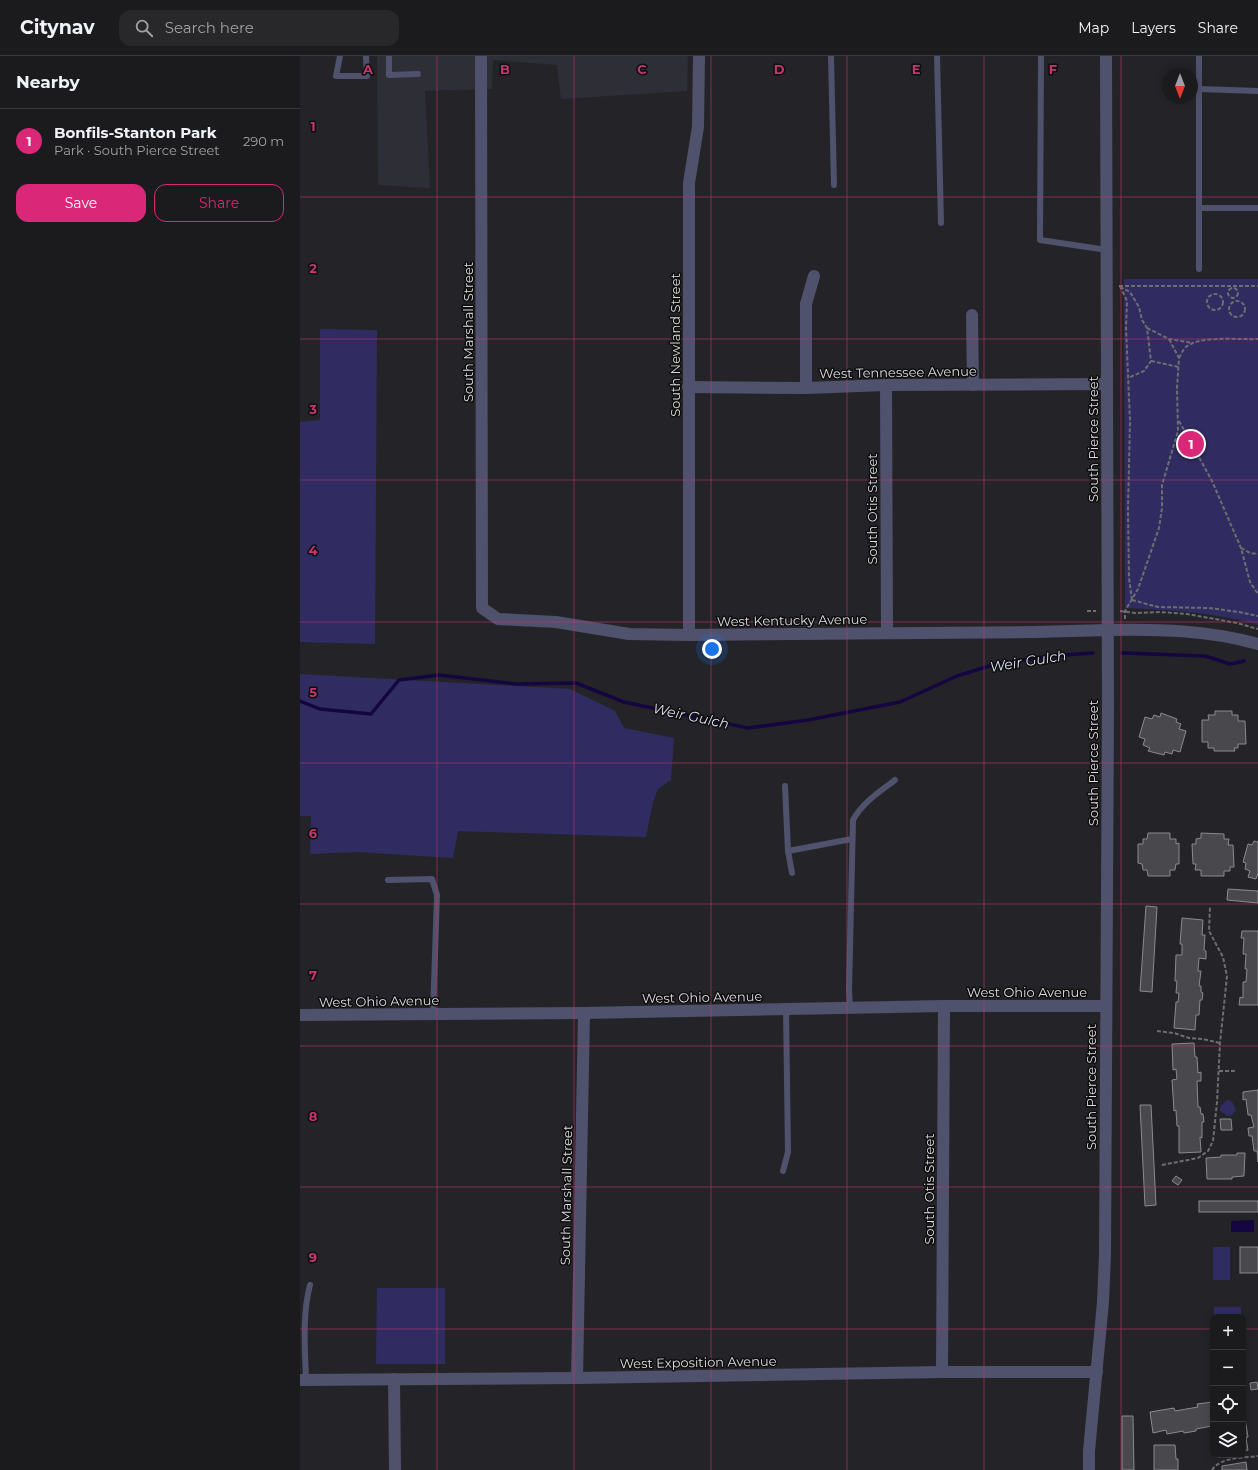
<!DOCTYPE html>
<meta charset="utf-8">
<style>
body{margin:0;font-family:Montserrat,sans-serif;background:#28282b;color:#f1f3f6}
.controls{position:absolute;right:12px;bottom:12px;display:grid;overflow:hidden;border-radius:8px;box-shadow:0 2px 10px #0003}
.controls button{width:36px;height:36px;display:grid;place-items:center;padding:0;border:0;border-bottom:1px solid #39393c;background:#1b1b1e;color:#f1f3f6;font:20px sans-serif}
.compass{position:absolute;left:862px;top:12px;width:36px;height:36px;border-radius:50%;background:#1b1b1e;box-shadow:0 2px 10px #0003;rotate:180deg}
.you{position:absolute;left:412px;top:593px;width:14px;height:14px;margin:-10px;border:3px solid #fff;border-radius:50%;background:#1a73e8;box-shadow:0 0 0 6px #1a73e833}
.badge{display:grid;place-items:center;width:26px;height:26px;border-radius:50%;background:#db2777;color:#fff;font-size:13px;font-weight:700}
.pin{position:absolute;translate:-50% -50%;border:2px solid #fff;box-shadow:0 1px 4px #0006}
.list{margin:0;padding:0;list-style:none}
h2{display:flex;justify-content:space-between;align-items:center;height:52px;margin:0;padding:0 16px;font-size:17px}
h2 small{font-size:13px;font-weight:400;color:#a0a1a4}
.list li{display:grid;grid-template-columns:26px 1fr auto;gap:12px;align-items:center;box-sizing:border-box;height:64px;padding:0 16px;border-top:1px solid #39393c}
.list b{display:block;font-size:15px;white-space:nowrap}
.list p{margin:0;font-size:13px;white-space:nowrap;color:#a0a1a4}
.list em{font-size:13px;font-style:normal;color:#a0a1a4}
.actions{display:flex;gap:8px;padding:12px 16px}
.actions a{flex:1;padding:9px 0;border:1px solid #db2777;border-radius:12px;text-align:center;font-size:14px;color:#db2777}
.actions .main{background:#db2777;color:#fff}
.icon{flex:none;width:22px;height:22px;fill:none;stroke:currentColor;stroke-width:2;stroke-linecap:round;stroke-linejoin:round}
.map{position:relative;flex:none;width:958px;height:1414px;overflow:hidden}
header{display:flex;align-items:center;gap:24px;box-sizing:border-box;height:56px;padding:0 20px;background:#1b1b1e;border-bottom:1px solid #39393c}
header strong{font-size:19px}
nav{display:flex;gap:22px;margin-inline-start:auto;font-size:14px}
.search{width:280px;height:36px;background:#28282b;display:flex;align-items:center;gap:10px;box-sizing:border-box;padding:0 14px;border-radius:12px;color:#a0a1a4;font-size:15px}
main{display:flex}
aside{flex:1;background:#1b1b1e}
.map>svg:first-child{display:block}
.built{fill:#2d2e36}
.green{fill:#302c62}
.water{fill:#140641}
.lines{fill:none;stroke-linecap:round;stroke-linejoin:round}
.stream{stroke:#140641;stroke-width:3.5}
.building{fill:#49494d;stroke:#8a8a8f}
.path{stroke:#6e6e71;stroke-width:2;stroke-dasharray:4 2;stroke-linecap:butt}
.service{stroke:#50516d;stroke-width:6}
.minor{stroke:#50516d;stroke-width:12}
.tertiary{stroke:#50516d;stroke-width:12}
.grid{fill:none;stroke:#c6366f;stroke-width:1;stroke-opacity:0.55}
.labels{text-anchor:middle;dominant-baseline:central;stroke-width:3;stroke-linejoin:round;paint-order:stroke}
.street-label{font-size:13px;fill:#dddddf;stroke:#0e0e0f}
.water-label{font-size:14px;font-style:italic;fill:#dddef1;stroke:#0e0e0f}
.grid-label{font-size:13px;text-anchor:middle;font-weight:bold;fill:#c6366f;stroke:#0e0e0f;stroke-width:3;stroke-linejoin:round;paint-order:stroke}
</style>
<header>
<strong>Citynav</strong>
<div class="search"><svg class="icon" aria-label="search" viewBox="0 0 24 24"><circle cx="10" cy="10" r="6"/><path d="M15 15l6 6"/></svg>Search here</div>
<nav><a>Map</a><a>Layers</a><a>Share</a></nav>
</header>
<main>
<aside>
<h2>Nearby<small></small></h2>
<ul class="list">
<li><span class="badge">1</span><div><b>Bonfils-Stanton Park</b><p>Park · South Pierce Street</p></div><em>290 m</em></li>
</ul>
<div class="actions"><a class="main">Save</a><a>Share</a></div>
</aside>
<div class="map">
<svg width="958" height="1414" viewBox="0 0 958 1414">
<rect width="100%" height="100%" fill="#242428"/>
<polygon class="built" points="77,0 388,0 387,35 261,43 257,9 193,4 192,33 125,35 130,132 78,129"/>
<g class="green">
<path d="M824,223h134v346c-43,-13 -88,-15 -133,-17z"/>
<polygon points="20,273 77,274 75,588 0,586 0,366 20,364"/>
<polygon points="0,618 270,633 315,655 324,672 374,682 371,724 358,733 353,746 346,781 158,775 153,802 58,796 10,798 11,760 0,760"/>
<polygon points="929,1044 932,1046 936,1054 932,1059 928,1060 920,1055 920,1051 927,1044"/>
<rect x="913" y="1191" width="17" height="33"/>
<polygon points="77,1232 145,1232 145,1308 76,1308"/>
<rect x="914" y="1251" width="27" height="10"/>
</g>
<polygon class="water" points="954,1164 954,1176 931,1176 931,1165"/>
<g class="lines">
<g class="stream">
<polyline points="822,597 905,600 930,608 944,605"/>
<polyline points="0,645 20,653 71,658 99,624 139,619 216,628 276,627 324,646 448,672 508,664 600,646 657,620 696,608 751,600 793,597"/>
</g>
</g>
<g class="building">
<polygon points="915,655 932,655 932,659 938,659 938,665 945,665 946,688 938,688 938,692 934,692 935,695 914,695 914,692 908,692 908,686 902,686 902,664 909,664 908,659 915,659"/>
<polygon points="861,657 877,663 876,666 881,668 879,673 886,675 880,696 873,694 872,698 865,696 864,699 848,695 850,692 843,689 845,683 839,681 845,661 852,663 854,659 860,661"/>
<polygon points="848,777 870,777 870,783 876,783 876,788 879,787 879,808 876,808 875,814 870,814 870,820 848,820 847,814 843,814 842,808 838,807 838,788 843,788 843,783 847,783"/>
<polygon points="901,777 924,778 924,783 929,783 928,789 933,789 934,811 930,811 930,815 924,815 924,820 901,820 901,814 895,814 896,808 893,808 892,788 896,788 896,783 901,782"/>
<polygon points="954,785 958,786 958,817 956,823 948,821 950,815 945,813 946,807 943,806 948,788 952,789"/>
<polygon points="928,833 958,835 958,847 927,844"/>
<polygon points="846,850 857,851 852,936 840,935"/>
<polygon points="882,862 903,864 902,879 905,879 904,894 906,895 906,903 899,902 898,915 901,915 899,930 901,930 901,936 903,937 902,944 900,944 899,959 896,959 895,974 874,972 876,946 878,946 879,937 876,937 877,925 875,925 876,899 882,899 882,888 880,888"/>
<polygon points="942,875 958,875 958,949 939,949 940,941 943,942 943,926 946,926 947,913 945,913 946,898 943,898 944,882 941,882"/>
<polygon points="894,987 895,1001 897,1001 898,1017 901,1016 901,1025 897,1025 898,1051 900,1051 901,1058 903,1058 904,1066 902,1066 902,1082 900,1081 901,1096 879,1097 879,1070 877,1070 876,1054 874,1055 872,1024 877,1023 876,1013 873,1014 872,988"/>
<polygon points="958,1034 958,1106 957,1095 954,1095 952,1080 949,1080 948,1072 954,1071 951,1059 948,1059 946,1043 943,1044 943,1036"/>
<polygon points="840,1049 851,1049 856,1149 845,1150"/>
<polygon points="920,1063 931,1063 932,1074 921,1074"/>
<polygon points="937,1097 945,1097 944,1120 932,1121 932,1123 907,1123 906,1102 921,1101 921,1099 937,1099"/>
<polygon points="876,1120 882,1124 878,1129 872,1125"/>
<rect x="899" y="1145" width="59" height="11"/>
<rect x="940" y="1191" width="18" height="26"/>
<polygon points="957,1326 958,1333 951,1334 950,1327"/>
<polygon points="913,1346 912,1370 896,1373 896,1375 884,1377 883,1375 867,1378 866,1374 853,1377 850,1356 874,1352 875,1355 898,1351 897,1348"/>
<polygon points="943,1356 944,1356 948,1381 946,1382 948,1394 943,1395"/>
<polygon points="822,1360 833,1360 834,1414 822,1414"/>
<polygon points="854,1389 875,1389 876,1403 878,1403 878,1414 854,1414"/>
<polygon points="946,1406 947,1414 922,1414 922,1410"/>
</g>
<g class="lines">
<g class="path">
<polyline points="819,230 958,230"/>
<polyline points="820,230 827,245 826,272 830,365 828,453 829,522 832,544"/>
<polyline points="820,231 830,236 839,251 842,264 847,272 851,305 844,315 828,322"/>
<circle cx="933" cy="237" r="5"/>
<circle cx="915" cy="246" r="8"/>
<circle cx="937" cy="253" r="8"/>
<polyline points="847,272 869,283 893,287"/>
<path d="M879,302c2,-4 4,-8 7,-11 14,-12 53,-7 72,-8"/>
<polyline points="851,305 879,311"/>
<polyline points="879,365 912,425 941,492 950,526 958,538"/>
<polyline points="941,492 950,497 958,498"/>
<polyline points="832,544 858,551 909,552 939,556 958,560"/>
<polyline points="787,555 796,555"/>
<polyline points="820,555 835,557 860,556 887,558 937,567 958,573"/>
<polyline points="825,563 825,555 838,533 859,472 862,452 862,429 878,375 877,332 879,302 869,283"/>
<polyline points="857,975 874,977 889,982 903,983 920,987"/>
<polyline points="919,1015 934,1015 935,1012"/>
<polyline points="862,1109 898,1102 908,1095 913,1085 917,1046 920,987 927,920 923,901 909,875 910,850"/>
<path d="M912,1414c8,-13 32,-12 46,-14"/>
</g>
<g class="service">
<polyline points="40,0 36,20 67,20 66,0"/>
<polyline points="89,0 89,19 118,18"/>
<polyline points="531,0 534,129"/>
<polyline points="637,0 641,167"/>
<polyline points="741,0 740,184 807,194"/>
<polyline points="899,33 958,35"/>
<polyline points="899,152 958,152"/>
<polyline points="899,213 899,0"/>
<polyline points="485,730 488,795"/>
<polyline points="492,817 488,795 552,783"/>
<polyline points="88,824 132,823 137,839 133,958"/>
<path d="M550,952l-1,-18 4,-170c9,-17 26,-28 42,-40"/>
<polyline points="483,1115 488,1096 486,953"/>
<path d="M6,1324c-1,-31 -4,-65 4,-95"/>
</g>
<g class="minor">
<polyline points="181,0 182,552 198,563 256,566 329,578 389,579 734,576 808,574"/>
<polyline points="672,259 673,329"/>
<polyline points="586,329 587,577"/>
<polyline points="388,331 506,332 586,329 807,328"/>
<polyline points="506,332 506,248 514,220"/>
<polyline points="389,579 389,127 398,71 399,0"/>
<polyline points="0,959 284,957 644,950 805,950"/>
<polyline points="642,1316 644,950"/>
<polyline points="277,1322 284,957"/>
<polyline points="94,1323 95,1414"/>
<polyline points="0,1324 277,1322 642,1316 797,1316"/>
</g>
<g class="tertiary">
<path d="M808,574c51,-1 100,0 150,14"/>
<polyline points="789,1414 789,1395 803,1246 805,1199 808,653 806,0"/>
</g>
</g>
<path class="grid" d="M137,0v1414M274,0v1414M411,0v1414M547,0v1414M684,0v1414M821,0v1414M0,141h958M0,283h958M0,424h958M0,566h958M0,707h958M0,848h958M0,990h958M0,1131h958M0,1273h913M943,1273h15"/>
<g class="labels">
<g class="street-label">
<text transform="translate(168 276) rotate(-90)">South Marshall Street</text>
<text transform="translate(375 289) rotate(-90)">South Newland Street</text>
<text transform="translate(598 316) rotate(-1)">West Tennessee Avenue</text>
<text transform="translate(793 383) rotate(-90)">South Pierce Street</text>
<text transform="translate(572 453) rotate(-90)">South Otis Street</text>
<text transform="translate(492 564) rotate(-1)">West Kentucky Avenue</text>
<text transform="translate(793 707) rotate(-90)">South Pierce Street</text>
<text x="727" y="936">West Ohio Avenue</text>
<text transform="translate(402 941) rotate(-1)">West Ohio Avenue</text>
<text transform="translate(79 945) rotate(-1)">West Ohio Avenue</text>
<text transform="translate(791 1031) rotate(-90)">South Pierce Street</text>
<text transform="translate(629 1133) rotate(-90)">South Otis Street</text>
<text transform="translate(266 1139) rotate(-89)">South Marshall Street</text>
<text transform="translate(398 1306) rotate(-1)">West Exposition Avenue</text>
</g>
<g class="water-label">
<text transform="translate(728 605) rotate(-9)">Weir Gulch</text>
<text transform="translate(391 660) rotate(12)">Weir Gulch</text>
</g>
</g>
<g class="grid-label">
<text x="68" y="18">A</text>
<text x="205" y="18">B</text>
<text x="342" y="18">C</text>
<text x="479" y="18">D</text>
<text x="616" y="18">E</text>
<text x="753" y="18">F</text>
<text x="13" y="75">1</text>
<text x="13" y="217">2</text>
<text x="13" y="358">3</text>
<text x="13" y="499">4</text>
<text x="13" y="641">5</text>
<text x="13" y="782">6</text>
<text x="13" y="924">7</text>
<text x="13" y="1065">8</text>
<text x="13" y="1206">9</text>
</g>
</svg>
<div class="controls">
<button>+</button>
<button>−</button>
<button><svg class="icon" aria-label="locate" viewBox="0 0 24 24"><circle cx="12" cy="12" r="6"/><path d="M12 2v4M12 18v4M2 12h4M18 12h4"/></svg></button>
<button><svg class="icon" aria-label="layers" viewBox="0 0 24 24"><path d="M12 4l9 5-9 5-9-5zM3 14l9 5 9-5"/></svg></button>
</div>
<svg class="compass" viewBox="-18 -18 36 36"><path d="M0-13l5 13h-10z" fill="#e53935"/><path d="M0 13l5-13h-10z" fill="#a0a1a4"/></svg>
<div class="you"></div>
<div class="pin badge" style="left:891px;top:388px">1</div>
</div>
</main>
